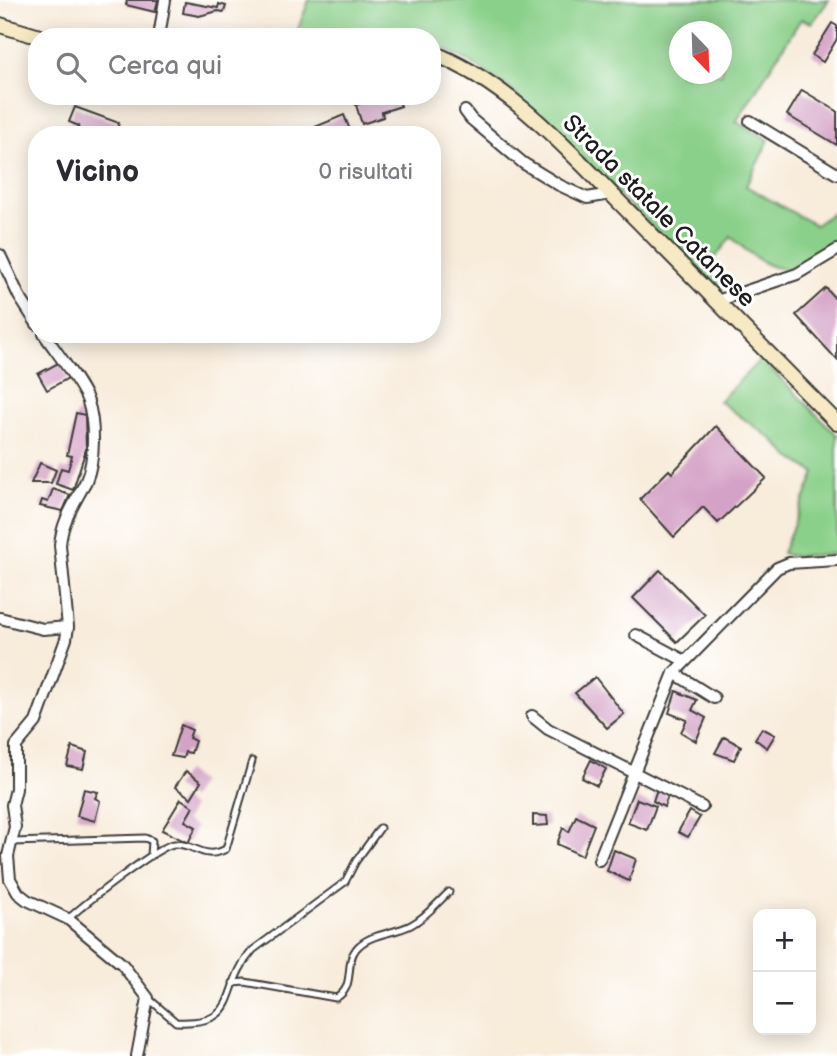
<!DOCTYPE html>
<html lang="it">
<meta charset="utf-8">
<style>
body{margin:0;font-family:"Balsamiq Sans",sans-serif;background:#f7f7f7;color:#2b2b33}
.controls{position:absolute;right:21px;bottom:21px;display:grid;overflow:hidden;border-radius:14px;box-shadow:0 4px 18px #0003}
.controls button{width:63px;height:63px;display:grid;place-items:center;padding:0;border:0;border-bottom:2px solid #e1e1e2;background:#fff;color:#2b2b33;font:35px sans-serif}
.compass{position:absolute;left:669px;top:21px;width:63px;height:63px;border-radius:50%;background:#fff;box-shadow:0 4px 18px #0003;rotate:157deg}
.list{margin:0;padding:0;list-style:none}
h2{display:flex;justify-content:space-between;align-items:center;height:91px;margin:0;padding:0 28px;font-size:30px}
h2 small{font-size:23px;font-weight:400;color:#7c7c81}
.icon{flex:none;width:38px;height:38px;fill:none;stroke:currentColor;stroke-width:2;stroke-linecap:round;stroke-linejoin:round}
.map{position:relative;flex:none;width:837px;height:1056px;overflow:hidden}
.search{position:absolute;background:#fff;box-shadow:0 4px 18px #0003;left:28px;top:28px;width:413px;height:77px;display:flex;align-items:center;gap:18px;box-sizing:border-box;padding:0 24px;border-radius:28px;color:#7c7c81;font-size:26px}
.panel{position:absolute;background:#fff;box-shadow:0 4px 18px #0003;left:28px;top:126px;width:413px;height:217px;border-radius:28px}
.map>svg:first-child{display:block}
.green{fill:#8bd08a;stroke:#547653;stroke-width:2;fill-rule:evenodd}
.building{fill:#d4a2c6}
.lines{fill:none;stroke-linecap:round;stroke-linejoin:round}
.service-casing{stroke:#3d3b39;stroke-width:9}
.minor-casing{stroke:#3d3b39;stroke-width:14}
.secondary-casing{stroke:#3d3b39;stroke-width:18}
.service{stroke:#fff;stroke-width:5}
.minor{stroke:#fff;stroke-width:10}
.secondary{stroke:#f6e9c3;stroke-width:14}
.labels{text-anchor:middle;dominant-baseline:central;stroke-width:6;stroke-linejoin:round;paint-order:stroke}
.street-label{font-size:24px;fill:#1c1c1c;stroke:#fff}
</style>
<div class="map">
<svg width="837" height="1056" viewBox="0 0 837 1056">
<rect width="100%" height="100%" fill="#fff"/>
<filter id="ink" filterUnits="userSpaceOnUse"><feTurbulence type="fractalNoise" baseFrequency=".0143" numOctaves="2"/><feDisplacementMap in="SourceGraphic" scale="14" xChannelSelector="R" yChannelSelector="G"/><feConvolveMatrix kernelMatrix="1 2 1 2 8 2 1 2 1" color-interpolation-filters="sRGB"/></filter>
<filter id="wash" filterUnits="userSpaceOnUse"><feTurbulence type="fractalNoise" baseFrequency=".00686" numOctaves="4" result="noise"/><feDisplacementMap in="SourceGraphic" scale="28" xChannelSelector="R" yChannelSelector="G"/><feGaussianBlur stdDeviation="1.57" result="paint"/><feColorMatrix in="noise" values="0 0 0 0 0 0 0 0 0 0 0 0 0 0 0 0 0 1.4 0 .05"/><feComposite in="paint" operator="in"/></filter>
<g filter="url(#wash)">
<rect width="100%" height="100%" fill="#f8ecdb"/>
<g class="green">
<path d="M309,0h520l-17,23 -11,-4 -65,103 33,18 -23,46 69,39 22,-15v32c-50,35 -60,37 -106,-5l-20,26 15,23 -10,3 -205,-199 -42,-29 -37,-18v-6l-53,-3 -84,3zM680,32h42v42h-42z"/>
<polygon points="761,359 837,435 837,554 793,556 782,553 815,473 790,457 772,439 719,401"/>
</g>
<g id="blocks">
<g class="building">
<polygon points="127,0 158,0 155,12 126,5"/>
<polygon points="185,2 218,8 219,4 226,6 224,12 218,11 199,16 183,13"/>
<polygon points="832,23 837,26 837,39 823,62 812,55"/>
<polygon points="802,90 837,111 837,145 787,115"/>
<polygon points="384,96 397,96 401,106 382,112 383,117 362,124 356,105"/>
<polygon points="75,107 119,123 115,135 102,135 91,130 89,135 76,132 79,126 69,122"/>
<polygon points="344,115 352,135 310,135 309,132 316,130 315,127"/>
<polygon points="826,288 837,301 837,360 796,315"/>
<polygon points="60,362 68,378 47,390 38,374"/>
<polygon points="76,413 85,415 86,449 73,490 56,484 61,468 68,470 72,456 67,455"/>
<polygon points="716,426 766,478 718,523 703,507 674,537 640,499 669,470 672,473"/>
<polygon points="40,463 56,470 51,483 31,483"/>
<polygon points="53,489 70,495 63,511 40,506 42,500 48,502"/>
<polygon points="660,570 705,615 677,642 633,598"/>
<polygon points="595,677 624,714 607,728 575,693"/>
<polygon points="676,691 697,700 692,710 706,718 696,741 681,732 687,720 669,713"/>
<polygon points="181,725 192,730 189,738 195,741 191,753 185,752 183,758 171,756"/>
<polygon points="762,728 775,735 767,748 755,739"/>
<polygon points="724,737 741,746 734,760 715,753"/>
<polygon points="72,747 87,752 83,769 67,766"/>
<polygon points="591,760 606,769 597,786 582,778"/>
<polygon points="186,771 201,782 191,798 175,787"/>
<polygon points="84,789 98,792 95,798 100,801 95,821 77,816"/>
<polygon points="657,789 668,796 664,807 653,801"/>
<polygon points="181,799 193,807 185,821 196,827 188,843 162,830"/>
<polygon points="637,799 656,806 647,830 628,823"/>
<polygon points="690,811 700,817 688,837 678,832"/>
<polygon points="533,815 547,816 548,825 533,826"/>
<polygon points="576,816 594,825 582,856 557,844 563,828 569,832"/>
<polygon points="614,850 636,859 629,881 607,871"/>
</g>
</g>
</g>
<g filter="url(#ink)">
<use href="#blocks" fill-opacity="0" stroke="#3d3b39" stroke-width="2"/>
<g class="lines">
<g class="service-casing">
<g id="service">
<polyline points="12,842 145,838 152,841 151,856"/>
<path d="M68,919c14,-13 91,-74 106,-75 21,-1 29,17 52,5l26,-88"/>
<path d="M233,983l12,-1 91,16c20,-11 8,-34 20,-49 13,-16 38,-15 55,-24 15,-8 26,-22 38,-33"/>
<path d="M148,998l28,24c68,3 42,-33 77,-72l92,-68 11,-21 24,-33"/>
</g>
</g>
<g class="minor-casing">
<g id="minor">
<polyline points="159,37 165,0"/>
<polyline points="465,111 471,119 523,163 559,185 587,198 611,194"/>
<polyline points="750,121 837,174"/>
<polyline points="0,255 19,296 37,324"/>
<polyline points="717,301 797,274 837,250"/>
<path d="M44,334c10,15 40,53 44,68 7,21 7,58 -2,79 -11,22 -24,39 -26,64l8,82 -2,12 -30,83 -20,24v43l-4,16 3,22 -7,29 2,23 8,14 9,7 41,19 54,45 26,34 -11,58"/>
<polyline points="0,618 43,629 68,627"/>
<polyline points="636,635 685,661"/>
<polyline points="674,673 714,698"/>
<polyline points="532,716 548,729 702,807"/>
<polyline points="599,860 674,673 777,568 789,563 837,560"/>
</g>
</g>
<g class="secondary-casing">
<g id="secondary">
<polyline points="0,25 40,37"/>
<path d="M432,53c80,30 145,107 204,166 67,68 134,136 201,204"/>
</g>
</g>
<use href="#service" class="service"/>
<use href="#minor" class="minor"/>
<use href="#secondary" class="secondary"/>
</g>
</g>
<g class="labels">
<g class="street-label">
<text transform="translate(659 211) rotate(45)">Strada statale Catanese</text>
</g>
</g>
</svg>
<div class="controls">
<button>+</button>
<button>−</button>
</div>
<svg class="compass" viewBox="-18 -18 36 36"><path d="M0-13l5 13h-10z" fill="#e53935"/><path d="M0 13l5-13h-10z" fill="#7c7c81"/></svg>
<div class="search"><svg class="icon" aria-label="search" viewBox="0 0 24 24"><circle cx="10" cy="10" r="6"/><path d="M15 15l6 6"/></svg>Cerca qui</div>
<section class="panel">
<h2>Vicino<small>0 risultati</small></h2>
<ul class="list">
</ul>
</section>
</div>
